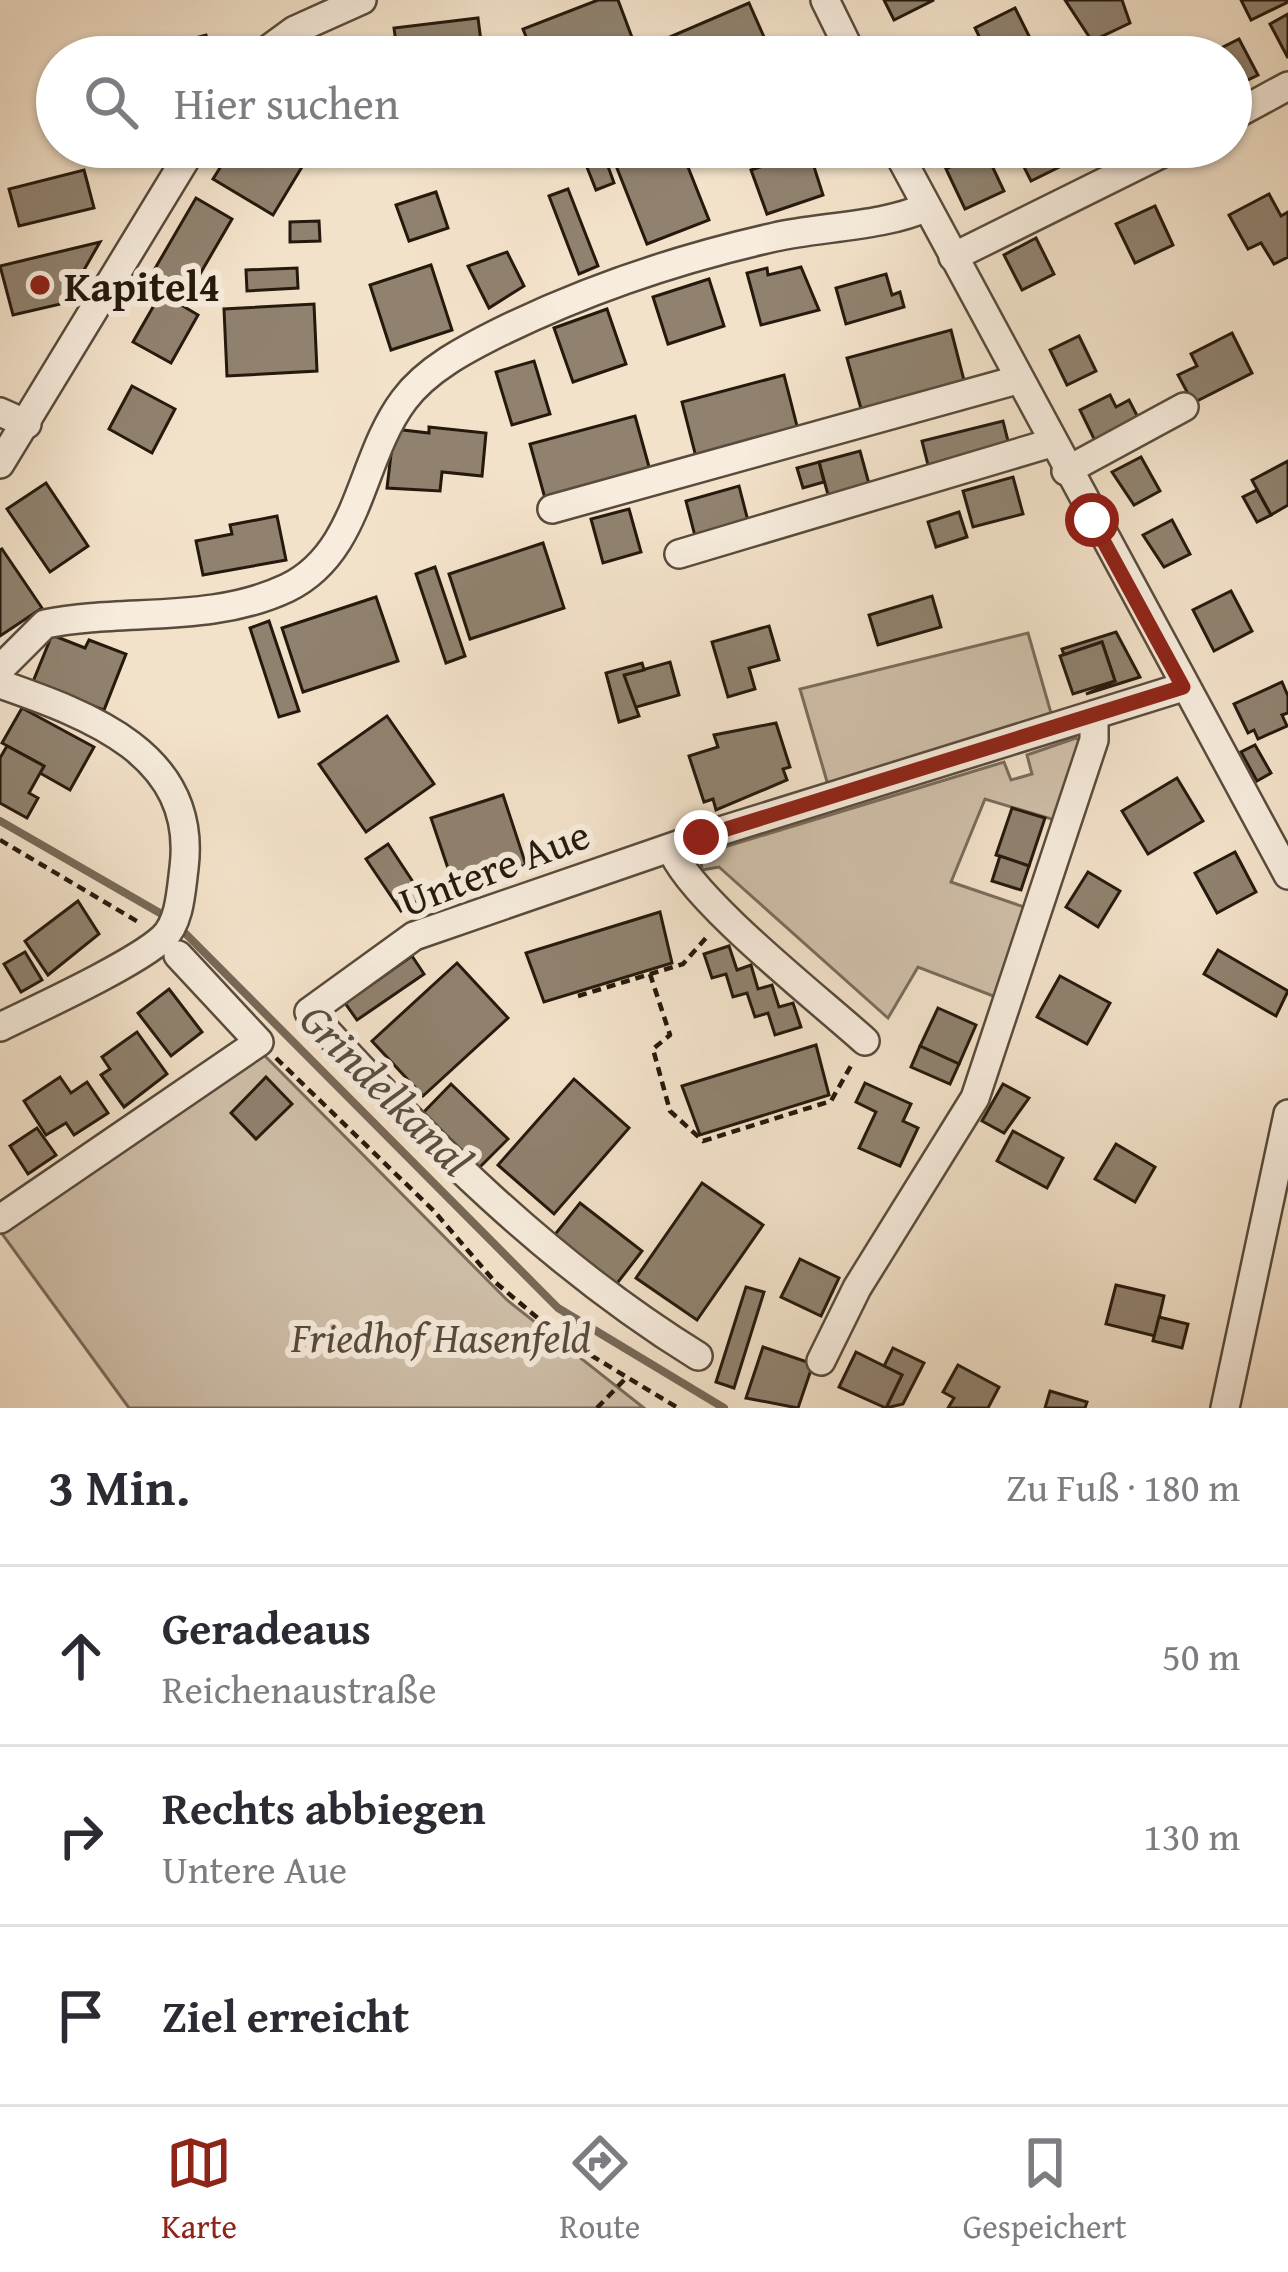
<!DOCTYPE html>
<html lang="de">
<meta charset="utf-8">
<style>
body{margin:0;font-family:"Gentium Book Plus",serif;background:#f7f7f7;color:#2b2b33}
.stop{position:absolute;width:36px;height:36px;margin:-27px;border:9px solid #8f2418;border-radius:50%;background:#fff}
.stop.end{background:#8f2418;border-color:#fff;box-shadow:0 3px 12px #0008}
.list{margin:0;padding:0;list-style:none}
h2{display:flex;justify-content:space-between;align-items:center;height:156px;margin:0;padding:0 48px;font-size:51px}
h2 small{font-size:39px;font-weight:400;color:#7c7c81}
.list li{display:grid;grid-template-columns:78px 1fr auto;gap:36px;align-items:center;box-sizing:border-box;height:180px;padding:0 48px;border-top:3px solid #e1e1e2}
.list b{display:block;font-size:45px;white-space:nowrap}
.list p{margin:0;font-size:39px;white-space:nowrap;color:#7c7c81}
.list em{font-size:39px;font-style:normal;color:#7c7c81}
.icon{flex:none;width:66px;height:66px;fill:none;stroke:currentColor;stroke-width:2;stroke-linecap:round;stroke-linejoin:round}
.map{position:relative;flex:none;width:1288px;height:1408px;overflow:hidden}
.search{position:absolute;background:#fff;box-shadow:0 3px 9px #0004;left:36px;right:36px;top:36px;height:132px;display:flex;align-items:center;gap:30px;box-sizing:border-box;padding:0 42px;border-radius:66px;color:#7c7c81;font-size:45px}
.sheet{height:696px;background:#fff}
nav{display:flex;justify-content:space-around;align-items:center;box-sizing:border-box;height:168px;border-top:3px solid #e1e1e2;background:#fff;font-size:33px;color:#7c7c81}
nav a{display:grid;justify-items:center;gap:6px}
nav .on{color:#8f2418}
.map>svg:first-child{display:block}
.green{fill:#d0c0aa;stroke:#7a6c5c;stroke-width:3}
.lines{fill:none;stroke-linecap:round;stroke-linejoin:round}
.stream{stroke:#776958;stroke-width:8}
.building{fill:#90826f;stroke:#25190d;stroke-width:3}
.minor-casing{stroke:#584b3c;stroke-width:32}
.path{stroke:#25190d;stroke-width:4.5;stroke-dasharray:9 6;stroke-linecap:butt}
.minor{stroke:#f7ecdd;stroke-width:27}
.route{stroke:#8f2418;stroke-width:15}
.poi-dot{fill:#8f2418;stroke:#f7ecdd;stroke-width:4.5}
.labels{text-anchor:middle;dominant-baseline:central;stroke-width:12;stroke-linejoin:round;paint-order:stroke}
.poi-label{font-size:42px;font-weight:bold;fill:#25190d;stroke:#f7ecdd;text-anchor:start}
.street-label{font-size:42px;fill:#25190d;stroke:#f7ecdd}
.park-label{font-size:42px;font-style:italic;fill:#584b3c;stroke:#f7ecdd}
.water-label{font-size:45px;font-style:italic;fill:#5b4e3f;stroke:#f7ecdd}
</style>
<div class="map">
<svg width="1288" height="1408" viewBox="0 0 1288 1408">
<rect width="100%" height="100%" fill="#f3e2ca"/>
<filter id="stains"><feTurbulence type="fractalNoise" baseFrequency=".00167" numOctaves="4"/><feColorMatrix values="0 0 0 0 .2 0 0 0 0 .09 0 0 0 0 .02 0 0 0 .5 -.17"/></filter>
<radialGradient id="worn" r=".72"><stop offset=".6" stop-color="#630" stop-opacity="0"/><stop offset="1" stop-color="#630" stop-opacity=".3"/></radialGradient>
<g class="green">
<polygon points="1028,633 1051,713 828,785 800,689"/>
<polygon points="1076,738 1083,743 1058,821 985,799 951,882 1030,909 1001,999 918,967 888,1018 719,867 702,870 701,861 708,852 1004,762 1011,780 1032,774 1027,755"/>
<polygon points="264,1055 507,1300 644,1408 129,1408 0,1231"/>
</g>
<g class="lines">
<polyline class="stream" points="0,821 172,920 558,1308 724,1408"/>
</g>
<g class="building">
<polygon points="598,0 618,0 639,56 534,57 523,29"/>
<polygon points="884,0 934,0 894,20"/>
<polygon points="1065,0 1122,0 1130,23 1092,41"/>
<polygon points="1241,0 1288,0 1288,2 1251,20"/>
<polygon points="749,3 771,53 673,57 665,39"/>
<polygon points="1015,8 1036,50 1021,57 989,57 975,28"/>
<polygon points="1288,14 1288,58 1270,24"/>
<polygon points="478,18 483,57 398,57 394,28"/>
<polygon points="206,35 213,57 125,57"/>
<polygon points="1239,39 1258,75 1231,88 1231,57 1203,57"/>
<polygon points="233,147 314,147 273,215 213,179"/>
<polygon points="579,147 601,147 614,183 596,190"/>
<polygon points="626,147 680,147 709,220 647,244 611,153"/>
<polygon points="1014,147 1100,147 1031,181"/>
<polygon points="809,151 823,195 767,214 751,170"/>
<polygon points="985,151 1004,191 965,209 946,169"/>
<polygon points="84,170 94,208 19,226 9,189"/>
<polygon points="568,189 598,266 579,274 549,196"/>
<polygon points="436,192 448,228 409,241 396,205"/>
<polygon points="1269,194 1281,216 1288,212 1288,257 1274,264 1261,243 1248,249 1229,215"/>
<polygon points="196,198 232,219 182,305 146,284"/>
<polygon points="1155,206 1173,245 1135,263 1116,224"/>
<polygon points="319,221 320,241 290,242 290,222"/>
<polygon points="1036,238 1054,274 1022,290 1004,255"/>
<polygon points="100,242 65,303 13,315 0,266"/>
<polygon points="507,252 524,286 489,308 468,266"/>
<polygon points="431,265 452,330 391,350 370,285"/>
<polygon points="801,267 819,310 761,325 747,273 767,268 768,275"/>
<polygon points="297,268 298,288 247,291 246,270"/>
<polygon points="886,274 892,295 900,292 904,307 846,324 836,288"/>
<polygon points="709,279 724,326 668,344 653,297"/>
<polygon points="161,293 198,315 171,363 133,342"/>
<polygon points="314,304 317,371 227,376 224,309"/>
<polygon points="607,309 626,364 573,382 554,328"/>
<polygon points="951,330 966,388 863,416 847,358"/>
<polygon points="1232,333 1252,373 1193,403 1178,375 1197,366 1191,354"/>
<polygon points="1079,336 1096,371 1067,385 1050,350"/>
<polygon points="534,361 550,414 512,425 496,372"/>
<polygon points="784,375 799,434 697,461 682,402"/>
<polygon points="132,386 175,409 152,453 109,429"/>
<polygon points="1110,395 1116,407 1129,400 1142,425 1098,447 1080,410"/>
<polygon points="635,416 651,474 546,502 530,444"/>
<polygon points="1003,421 1009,445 928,465 922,441"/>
<polygon points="429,427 486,433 482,476 442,472 440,491 387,488 394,429 429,433"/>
<polygon points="860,451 871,491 830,502 819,462"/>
<polygon points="1141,457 1160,491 1134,505 1112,472"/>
<polygon points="1288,461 1288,505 1271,515 1252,480"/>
<polygon points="819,462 824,482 803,488 797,468"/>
<polygon points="1013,477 1023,514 973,527 963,491"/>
<polygon points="46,483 88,546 50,572 7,509"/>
<polygon points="739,486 748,521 695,536 686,501"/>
<polygon points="1257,490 1271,515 1257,522 1243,497"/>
<polygon points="629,509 641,552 603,563 591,519"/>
<polygon points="959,512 967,537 936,547 928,522"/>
<polygon points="277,516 286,560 203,575 196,541 232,534 230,525"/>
<polygon points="1172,520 1190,554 1164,567 1143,535"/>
<polygon points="543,543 564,608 470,639 449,574"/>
<polygon points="2,549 42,608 0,636 0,550"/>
<polygon points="435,567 465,656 446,663 416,574"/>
<polygon points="1231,591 1252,631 1214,651 1193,610"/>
<polygon points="932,596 941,627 878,645 869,615"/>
<polygon points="376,597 398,661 303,692 282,628"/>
<polygon points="269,621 299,711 279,717 250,628"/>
<polygon points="769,626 779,660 749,668 755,689 728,697 712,642"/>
<polygon points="1116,632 1140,677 1086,694 1115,681 1102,642 1064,655 1062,649"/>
<polygon points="52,635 85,648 89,640 126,654 104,710 32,684"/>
<polygon points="1102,642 1115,681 1073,694 1060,656"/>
<polygon points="670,662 679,695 633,708 624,675"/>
<polygon points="642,663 644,670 624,675 639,716 619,722 606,673"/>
<polygon points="1282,682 1288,696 1288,713 1282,715 1287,726 1258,739 1254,730 1248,733 1234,704"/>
<polygon points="22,708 94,747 70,790 40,773 44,766 2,743"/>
<polygon points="387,716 434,784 366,832 319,764"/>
<polygon points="776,723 790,767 783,769 787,780 716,810 713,799 704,802 689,756 718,747 714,735"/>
<polygon points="1255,745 1271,773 1257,781 1241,752"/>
<polygon points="7,746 44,766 29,793 38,798 27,818 0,803 0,758"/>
<polygon points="1177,778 1203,821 1148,854 1122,811"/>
<polygon points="503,795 526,865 455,889 431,818"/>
<polygon points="1012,808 1045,818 1029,866 996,855"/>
<polygon points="388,844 423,897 401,911 366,859"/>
<polygon points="1235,852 1256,892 1217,913 1195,873"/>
<polygon points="1000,856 1029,866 1021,890 992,881"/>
<polygon points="1088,872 1120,891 1098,927 1066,907"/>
<polygon points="78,901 99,934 48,975 25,941"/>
<polygon points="660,912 672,963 544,1002 526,953"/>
<polygon points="729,946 737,970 751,965 758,989 772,985 779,1007 793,1003 801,1027 775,1035 768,1013 755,1017 747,993 733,997 726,974 712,978 704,954"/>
<polygon points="1218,950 1288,991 1276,1016 1204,974"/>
<polygon points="25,952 42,980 21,992 4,964"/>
<polygon points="412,956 424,974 357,1020 345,1003"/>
<polygon points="457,963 508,1018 423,1096 372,1041"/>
<polygon points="1060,976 1110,1003 1087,1044 1037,1017"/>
<polygon points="169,989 202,1032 171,1056 138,1013"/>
<polygon points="938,1008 976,1025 959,1064 920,1046"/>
<polygon points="137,1032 167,1074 124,1107 101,1075 110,1069 102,1057"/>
<polygon points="816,1045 829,1095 700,1135 682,1086"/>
<polygon points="920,1046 959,1064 950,1084 911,1067"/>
<polygon points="60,1077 71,1093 87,1082 108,1113 74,1135 66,1123 46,1135 24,1101"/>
<polygon points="266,1077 292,1104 256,1139 231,1113"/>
<polygon points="574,1079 629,1128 554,1214 498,1165"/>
<polygon points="865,1083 911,1104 903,1121 918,1128 900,1166 859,1148 876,1112 856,1102"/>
<polygon points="451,1084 508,1139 476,1171 420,1116"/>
<polygon points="1003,1084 1029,1098 1004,1133 982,1121"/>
<polygon points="37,1128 56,1155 28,1174 10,1146"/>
<polygon points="1013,1131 1063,1158 1047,1188 997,1161"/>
<polygon points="1116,1144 1155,1167 1135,1202 1095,1179"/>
<polygon points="702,1183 763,1225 697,1320 636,1278"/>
<polygon points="580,1203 642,1251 615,1286 553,1237"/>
<polygon points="800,1259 839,1278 821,1316 781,1297"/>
<polygon points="1116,1285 1164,1296 1155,1336 1106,1324"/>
<polygon points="746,1287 764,1292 734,1388 716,1382"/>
<polygon points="1159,1317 1188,1324 1182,1348 1153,1341"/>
<polygon points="763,1347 813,1364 798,1408 746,1398"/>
<polygon points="893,1348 924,1363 903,1404 886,1408 902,1375 884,1366"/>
<polygon points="856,1352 902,1375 886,1408 839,1387"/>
<polygon points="958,1365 999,1387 988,1408 948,1408 954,1398 943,1392"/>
<polygon points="1050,1391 1087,1402 1085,1408 1045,1408"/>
</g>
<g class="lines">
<g class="minor-casing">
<g id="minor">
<polyline points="825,0 853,57"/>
<polyline points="258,57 295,30 362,0"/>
<polyline points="1231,117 1288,86"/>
<polyline points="895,147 1288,875"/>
<polyline points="953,257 1175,147"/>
<polyline points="0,412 27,424"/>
<polyline points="0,464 193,147"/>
<polyline points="1066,471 1184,407"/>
<polyline points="552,509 1017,380"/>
<polyline points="679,554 1051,443"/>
<path d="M0,669l45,-45c79,-16 166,0 242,-36 74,-36 72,-128 117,-188 23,-31 62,-51 96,-68 86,-42 181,-74 275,-95 44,-10 112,-11 151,-30"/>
<path d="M0,684c89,31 198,70 184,184 -3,23 -4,54 -21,70 -28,26 -126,71 -163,89"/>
<path d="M671,848c17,49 150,153 194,193"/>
<polyline points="0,1219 259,1042 178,955"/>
<path d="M698,1356c-149,-92 -272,-215 -389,-344l105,-76 287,-99 482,-150"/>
<polyline points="821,1361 857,1288 975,1098 1094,740 1094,715"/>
<polyline points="1225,1408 1288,1114"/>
</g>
</g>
<g class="path">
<polyline points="0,840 140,923"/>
<polyline points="650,974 670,1035 653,1049 670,1111 703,1141 831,1101 852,1064"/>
<polyline points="578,996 683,964 706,938"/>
<polyline points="276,1058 434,1211 495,1282 559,1336 678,1408"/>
<polyline points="597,1408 626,1378"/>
</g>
<use href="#minor" class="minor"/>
</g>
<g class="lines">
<polyline class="route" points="701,837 1183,687 1092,520"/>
</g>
<circle class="poi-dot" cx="40" cy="285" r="12"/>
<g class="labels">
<g class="poi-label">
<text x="64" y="285">Kapitel4</text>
</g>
<g class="street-label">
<text transform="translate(494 867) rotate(-21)">Untere Aue</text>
</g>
<g class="park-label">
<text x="441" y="1336">Friedhof Hasenfeld</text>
</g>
<g class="water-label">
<text transform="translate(387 1089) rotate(45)">Grindelkanal</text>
</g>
</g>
<rect width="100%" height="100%" filter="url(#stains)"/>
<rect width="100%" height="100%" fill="url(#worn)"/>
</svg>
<div class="stop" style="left:1092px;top:520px"></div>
<div class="stop end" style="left:701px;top:837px"></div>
<div class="search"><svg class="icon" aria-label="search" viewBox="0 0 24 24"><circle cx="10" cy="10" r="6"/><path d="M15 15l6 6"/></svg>Hier suchen</div>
</div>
<section class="sheet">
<h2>3 Min.<small>Zu Fuß · 180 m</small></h2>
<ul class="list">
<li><svg class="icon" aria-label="ahead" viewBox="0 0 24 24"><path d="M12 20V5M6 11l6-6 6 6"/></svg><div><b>Geradeaus</b><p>Reichenaustraße</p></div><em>50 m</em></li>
<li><svg class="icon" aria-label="right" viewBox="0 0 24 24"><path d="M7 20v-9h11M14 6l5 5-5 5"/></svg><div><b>Rechts abbiegen</b><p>Untere Aue</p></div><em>130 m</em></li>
<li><svg class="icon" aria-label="arrive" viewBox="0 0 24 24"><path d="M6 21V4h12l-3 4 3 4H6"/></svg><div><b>Ziel erreicht</b></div></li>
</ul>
</section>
<nav>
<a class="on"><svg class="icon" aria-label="map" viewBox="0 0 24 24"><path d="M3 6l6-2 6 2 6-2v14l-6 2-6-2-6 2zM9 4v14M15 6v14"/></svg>Karte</a>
<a><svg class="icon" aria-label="directions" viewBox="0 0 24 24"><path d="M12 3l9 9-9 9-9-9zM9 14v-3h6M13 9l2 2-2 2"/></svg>Route</a>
<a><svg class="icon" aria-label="saved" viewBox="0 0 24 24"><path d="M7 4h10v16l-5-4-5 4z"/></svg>Gespeichert</a>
</nav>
